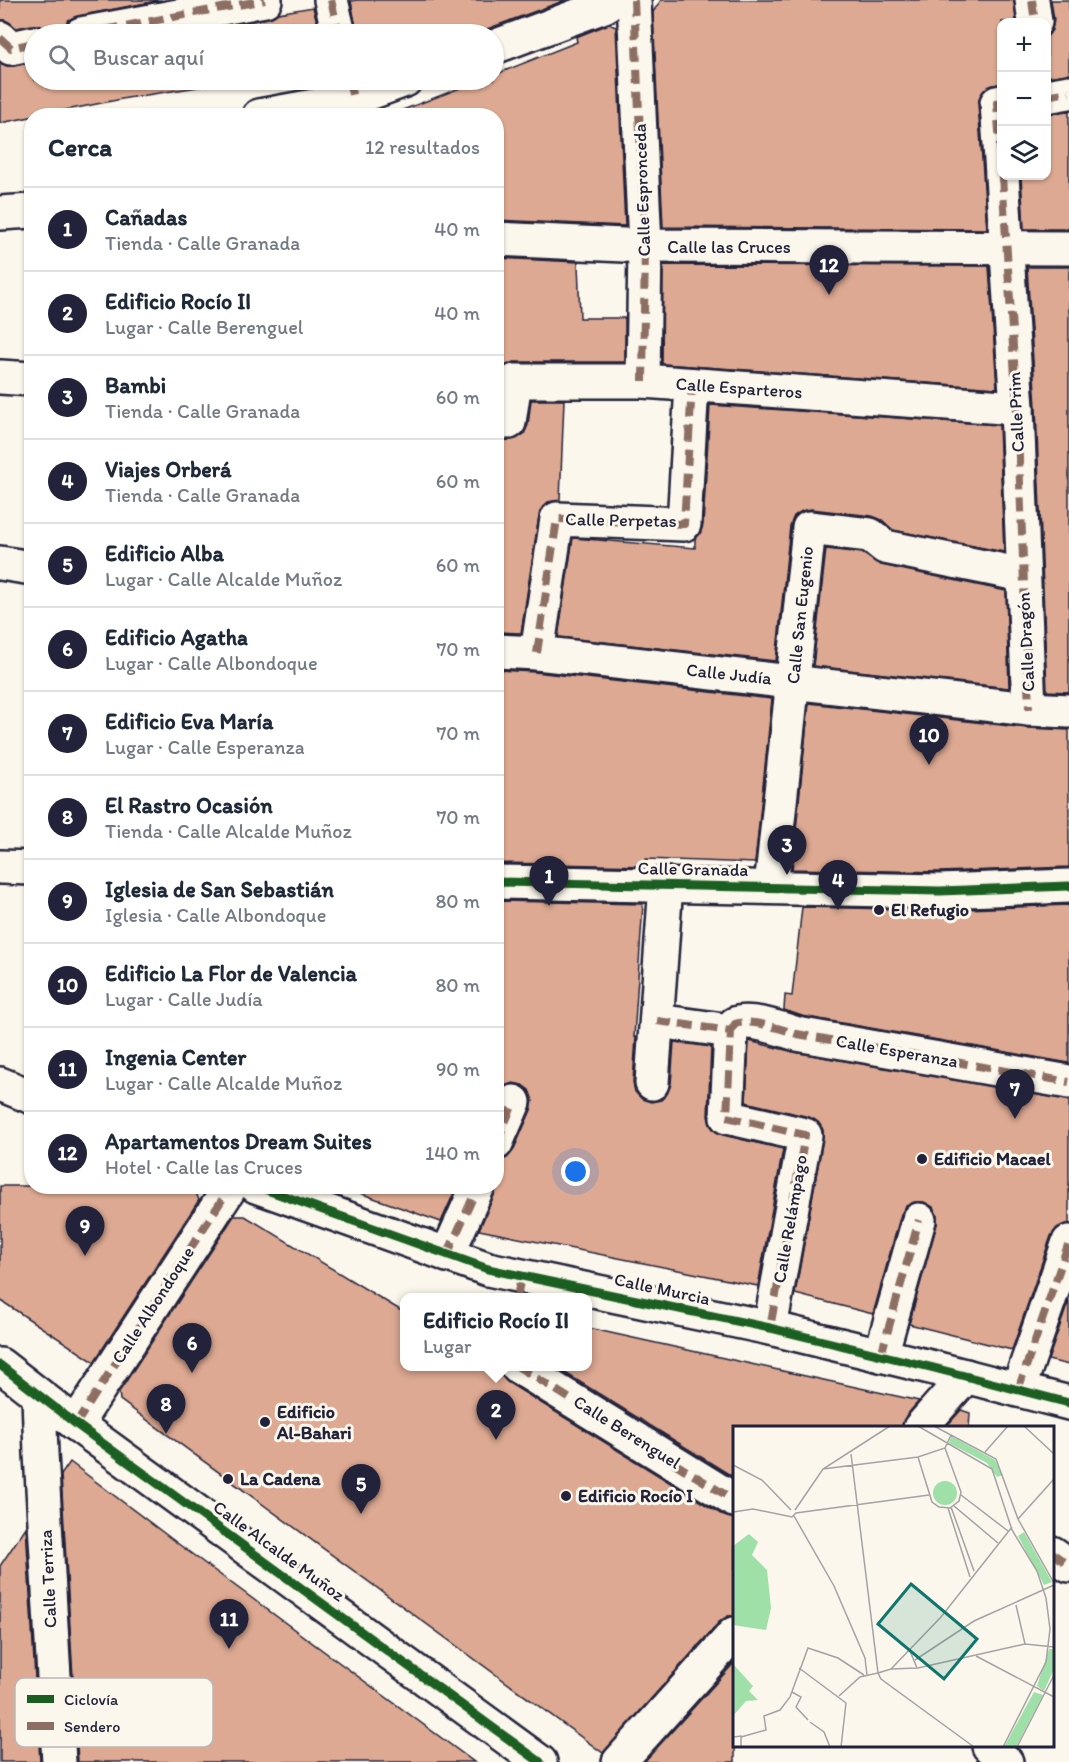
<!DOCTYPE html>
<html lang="es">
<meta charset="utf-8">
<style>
body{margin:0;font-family:Itim,sans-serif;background:#f6f6f7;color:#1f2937}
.controls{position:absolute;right:18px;top:18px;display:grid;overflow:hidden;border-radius:12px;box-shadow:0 2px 4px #0004}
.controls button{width:54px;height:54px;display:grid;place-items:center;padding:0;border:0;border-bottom:2px solid #e0e1e3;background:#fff;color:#1f2937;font:30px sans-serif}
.you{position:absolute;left:576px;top:1172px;width:21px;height:21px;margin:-15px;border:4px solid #fff;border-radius:50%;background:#1a73e8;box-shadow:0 0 0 9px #1a73e833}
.badge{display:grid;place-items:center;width:39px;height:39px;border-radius:50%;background:#22223b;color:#fff;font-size:20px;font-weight:700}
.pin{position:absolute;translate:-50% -50px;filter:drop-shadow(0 2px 3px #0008)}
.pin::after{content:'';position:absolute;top:32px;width:21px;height:18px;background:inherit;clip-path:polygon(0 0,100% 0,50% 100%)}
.popup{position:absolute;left:400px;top:1293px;width:192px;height:78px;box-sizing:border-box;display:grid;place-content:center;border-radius:12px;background:#fff;filter:drop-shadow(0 2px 4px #0005);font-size:20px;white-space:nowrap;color:#747a83}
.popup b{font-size:22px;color:#1f2937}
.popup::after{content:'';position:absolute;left:50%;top:100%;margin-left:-12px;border:12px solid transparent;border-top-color:#fff}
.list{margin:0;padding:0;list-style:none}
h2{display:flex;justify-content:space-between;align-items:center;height:78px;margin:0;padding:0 24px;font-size:26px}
h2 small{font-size:20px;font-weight:400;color:#747a83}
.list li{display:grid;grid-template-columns:39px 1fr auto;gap:18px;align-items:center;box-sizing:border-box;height:84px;padding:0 24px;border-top:2px solid #e0e1e3}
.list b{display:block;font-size:22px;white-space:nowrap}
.list p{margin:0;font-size:20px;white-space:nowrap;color:#747a83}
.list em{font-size:20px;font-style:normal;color:#747a83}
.icon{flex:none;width:33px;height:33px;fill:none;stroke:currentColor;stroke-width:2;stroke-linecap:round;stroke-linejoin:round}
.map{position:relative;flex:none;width:1069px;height:1762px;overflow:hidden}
.search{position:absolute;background:#fff;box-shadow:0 2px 4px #0004;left:24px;top:24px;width:480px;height:66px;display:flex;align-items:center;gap:15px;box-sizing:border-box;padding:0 21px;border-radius:33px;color:#747a83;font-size:22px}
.panel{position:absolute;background:#fff;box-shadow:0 2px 4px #0004;left:24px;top:108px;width:480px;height:1086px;border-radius:24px}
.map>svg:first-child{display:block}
.building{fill:#dda992;stroke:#22223b;stroke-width:1.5}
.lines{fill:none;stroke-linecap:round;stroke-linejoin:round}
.minor-casing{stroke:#22223b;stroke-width:38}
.major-casing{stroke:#22223b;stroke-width:38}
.minor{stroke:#fbf7ec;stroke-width:33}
.major{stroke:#fbf7ec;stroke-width:33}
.quiet{stroke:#8d6e63;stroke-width:8;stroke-dasharray:15 8;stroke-linecap:butt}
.cycleway-casing{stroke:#fbf7ec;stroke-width:13}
.cycleway{stroke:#1b5e20;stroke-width:9}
.poi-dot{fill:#22223b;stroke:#fbf7ec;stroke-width:2}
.labels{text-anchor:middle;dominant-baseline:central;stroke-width:6;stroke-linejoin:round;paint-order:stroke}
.street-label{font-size:18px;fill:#22223b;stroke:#fbf7ec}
.poi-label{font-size:18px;font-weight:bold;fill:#22223b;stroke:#fbf7ec;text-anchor:start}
.inset-road{fill:none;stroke:#a4a2a5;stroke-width:1.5}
.view{fill:#0f766e;fill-opacity:0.15;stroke:#0f766e;stroke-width:3}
.inset-edge{fill:none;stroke:#22223b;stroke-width:3}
.key{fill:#fbf7ec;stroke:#bab7b7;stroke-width:1.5}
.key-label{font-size:16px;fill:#22223b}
</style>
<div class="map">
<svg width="1069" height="1762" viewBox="0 0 1069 1762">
<rect width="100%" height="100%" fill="#fbf7ec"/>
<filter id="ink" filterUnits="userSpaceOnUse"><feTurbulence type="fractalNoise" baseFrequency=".0167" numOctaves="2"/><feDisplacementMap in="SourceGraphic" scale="12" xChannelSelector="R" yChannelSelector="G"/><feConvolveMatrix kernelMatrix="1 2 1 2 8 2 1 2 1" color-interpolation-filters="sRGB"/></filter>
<g filter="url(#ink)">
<g class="building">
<polygon points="0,0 162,0 78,16 68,20 64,27 63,34 50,34 47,30 39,25 16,28 5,20 0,20"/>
<polygon points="358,0 566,0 487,29 480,34 357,34 351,1"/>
<polygon points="661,0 1014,0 1016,22 1002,22 1002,84 993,85 985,89 980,96 978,104 987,229 663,227 653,12"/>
<polygon points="1051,0 1069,0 1069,74 1047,77 1047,37 1052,30 1054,20"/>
<polygon points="313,7 320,34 181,34 268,18 278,13"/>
<polygon points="609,24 616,27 625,226 496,220 496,116 396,116 395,113 481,80 494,80 494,75 577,42 576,37"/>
<polygon points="34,62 34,80 243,80 127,98 0,123 0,63 7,66 14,66"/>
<polygon points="1069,111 1069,229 1024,229 1021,176 1047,176 1047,114"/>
<polygon points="496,258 578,262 580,318 625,318 625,362 514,362 506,365 500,370 496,378"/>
<polygon points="663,265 989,266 997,388 662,364"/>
<polygon points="1027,267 1069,267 1069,692 1047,691 1036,407"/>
<polygon points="531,400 564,400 560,500 548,502 542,508 539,516 521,633 496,632 496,440 516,439 524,434 528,425"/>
<polygon points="710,405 999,425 1004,552 893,530 882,520 872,516 811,509 802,511 794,516 790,526 776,661 558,637 573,538 695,548 695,539 700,534 703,525"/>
<polygon points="826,549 862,553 881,565 1006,591 1009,688 813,666"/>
<polygon points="496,670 535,672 772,699 755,863 646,859 646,866 496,863"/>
<polygon points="809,703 1027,728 1069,730 1069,867 940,872 792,869"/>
<polygon points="496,901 643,904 634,1037 636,1037 633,1082 635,1092 642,1099 651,1102 661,1100 667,1094 671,1084 674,1042 711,1047 708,1116 710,1125 716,1132 723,1135 783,1149 758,1286 479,1230 495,1193 496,1161 507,1158 513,1151 531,1110 533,1101 529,1090 522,1085 513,1083 502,1087 496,1095"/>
<polygon points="1069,905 1069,1063 802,1016 784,1010 785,995 792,996 802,907 940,910"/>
<polygon points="749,1041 794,1052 1069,1100 1069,1224 1057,1228 1051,1236 1012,1350 909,1324 937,1224 937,1215 933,1207 924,1202 914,1202 906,1206 901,1214 873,1314 795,1294 823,1138 823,1130 818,1122 809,1117 746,1102"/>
<polygon points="0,1186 193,1186 199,1200 94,1362 0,1300"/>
<polygon points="355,1186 457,1186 441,1222 354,1191"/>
<polygon points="234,1216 245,1216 405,1313 405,1366 498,1366 501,1375 507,1382 724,1516 735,1519 735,1616 728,1616 720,1621 603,1753 120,1400 119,1392"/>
<polygon points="1069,1300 1069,1365 1048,1360"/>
<polygon points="588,1328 760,1366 919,1401 906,1416 902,1428 735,1428 735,1478 554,1366 588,1366"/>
<polygon points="961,1410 970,1413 969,1428 945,1428"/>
<polygon points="70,1462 177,1543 474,1762 78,1762 61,1475"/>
<polygon points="26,1527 40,1762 0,1762 0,1566"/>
<polygon points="735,1662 735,1762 644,1762"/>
</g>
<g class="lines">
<g class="minor-casing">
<g id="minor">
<polyline points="331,0 339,34"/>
<polyline points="634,0 645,246 643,381"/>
<polyline points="1032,0 1035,22"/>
<polyline points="81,34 265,0"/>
<polyline points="0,38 11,48 34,43"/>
<polyline points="494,47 604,6 614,0"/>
<polyline points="1046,96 1069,92"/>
<polyline points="1002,102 997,103 1002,174"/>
<polyline points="259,116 353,99 405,80"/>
<polyline points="1002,176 1017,408 1029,709"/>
<polyline points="0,213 32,211"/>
<polyline points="496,239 645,246 1069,248"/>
<polyline points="0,377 32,379"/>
<polyline points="496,421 509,422 515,381 643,381 1017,408"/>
<polyline points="0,563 32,568"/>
<polyline points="496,651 537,653 1029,709 1069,711"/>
<polyline points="537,653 557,519 684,524 692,385"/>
<polyline points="771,887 809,528 870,535 885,547 1023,575"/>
<polyline points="657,1021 731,1031 727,1117 805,1135 770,1328"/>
<path d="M731,1031l4,-7c14,-6 47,5 62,10l272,48"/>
<polyline points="652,1083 666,884"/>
<polyline points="496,1143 514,1102"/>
<polyline points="447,1255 478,1186"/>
<polyline points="881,1355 919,1220"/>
<polyline points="0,1365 76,1424 540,1762"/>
<polyline points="517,1366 734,1500"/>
<polyline points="1018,1390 1069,1242"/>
<polyline points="39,1396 41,1454 59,1762"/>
<polyline points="76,1424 231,1186"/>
<polyline points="920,1428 966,1376"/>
<polyline points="1052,1553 1069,1565"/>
<polyline points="989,1746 1006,1762"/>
<polyline points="619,1762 734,1634"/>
</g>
</g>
<g class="major-casing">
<g id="major">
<polyline points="0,867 32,868"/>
<polyline points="496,882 940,891 1069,886"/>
<polyline points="0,1084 32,1097"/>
<polyline points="256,1186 488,1269 770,1328 934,1368 1069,1403"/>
</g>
</g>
<use href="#minor" class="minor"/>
<use href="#major" class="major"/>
<g class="quiet">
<polyline points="331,0 339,34"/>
<polyline points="634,0 645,246 643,381"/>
<polyline points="1032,0 1035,22"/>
<polyline points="81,34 265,0"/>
<polyline points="0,38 11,48 34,43"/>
<polyline points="349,80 353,99"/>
<polyline points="1046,96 1069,92"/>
<polyline points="1002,102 997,103 1002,174"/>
<polyline points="1002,176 1017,408 1029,709"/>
<polyline points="537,653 557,519 684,524 692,385"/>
<polyline points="657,1021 731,1031 727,1117 805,1135 770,1328"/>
<path d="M731,1031l4,-7c14,-6 47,5 62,10l272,48"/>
<polyline points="496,1143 514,1102"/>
<polyline points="447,1255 478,1186"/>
<polyline points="517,1298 521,1276"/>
<polyline points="881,1355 919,1220"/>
<polyline points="517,1366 734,1500"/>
<polyline points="1018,1390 1069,1242"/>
<polyline points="76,1424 231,1186"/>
<polyline points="1052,1553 1069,1565"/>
</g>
<g class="cycleway-casing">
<g id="cycleway">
<polyline points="496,882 940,891 1069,886"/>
<polyline points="256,1186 488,1269 770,1328 934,1368 1069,1403"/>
<polyline points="0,1365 76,1424 540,1762"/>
</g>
</g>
<use href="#cycleway" class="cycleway"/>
</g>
</g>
<g class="poi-dot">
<circle cx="879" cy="910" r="6"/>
<circle cx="922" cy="1159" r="6"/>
<circle cx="265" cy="1422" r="6"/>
<circle cx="228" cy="1479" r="6"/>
<circle cx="566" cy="1496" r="6"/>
</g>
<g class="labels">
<g class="street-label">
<text transform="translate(642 190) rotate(-92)">Calle Espronceda</text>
<text x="729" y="247">Calle las Cruces</text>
<text transform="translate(739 388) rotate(4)">Calle Esparteros</text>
<text transform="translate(1016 412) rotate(-93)">Calle Prim</text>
<text transform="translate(621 520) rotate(1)">Calle Perpetas</text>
<text transform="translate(800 615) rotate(-84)">Calle San Eugenio</text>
<text transform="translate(1026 642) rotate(-93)">Calle Dragón</text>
<text transform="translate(729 674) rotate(6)">Calle Judía</text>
<text transform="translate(693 869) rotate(1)">Calle Granada</text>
<text transform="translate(897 1051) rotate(10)">Calle Esperanza</text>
<text transform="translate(790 1219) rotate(-80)">Calle Relámpago</text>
<text transform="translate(662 1289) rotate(12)">Calle Murcia</text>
<text transform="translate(153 1305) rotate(-57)">Calle Albondoque</text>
<text transform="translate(627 1432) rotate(32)">Calle Berenguel</text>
<text transform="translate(279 1551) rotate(36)">Calle Alcalde Muñoz</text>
<text transform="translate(48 1579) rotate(-93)">Calle Terriza</text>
</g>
<g class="poi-label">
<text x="891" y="910">El Refugio</text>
<text x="934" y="1159">Edificio Macael</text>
<text x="277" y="1412">Edificio<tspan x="277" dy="21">Al-Bahari</tspan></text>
<text x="240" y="1479">La Cadena</text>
<text x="578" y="1496">Edificio Rocío I</text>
</g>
</g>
<g transform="translate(733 1426)">
<rect width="321" height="321" fill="#fbf7ec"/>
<path d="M218,10l44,24 8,15 -6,2 -10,-14 -38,-20zM200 67a12 12 0 1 1 24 0a12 12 0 1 1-24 0ZM291,106l28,50 -8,3 -26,-49zM16,108l9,8 -6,13 15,15 4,38 -5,22 -33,-5v-79zM316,223h5v20l-10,22 -7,-5zM0,238l20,22 -4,5 9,9 -12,1 -13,15zM301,266l9,3 -27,52h-12z" fill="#9fdfa8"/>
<path class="inset-road" d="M185,0l74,43 20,61 25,41 9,27 4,31 -4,33 -43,85M201,0l62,33 22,60 36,64M291,0l30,28M252,26l23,-26M185,31l14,45 7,5 11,1 9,-7 2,-9 -16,-44M0,39l29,15 29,30M90,43l95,-12 27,-9 6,-13M228,69l47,36M221,80l44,37M218,81l23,64M215,82l22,69M62,84l28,-41 67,-43M0,86l20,-3 39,8 4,-4 133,-18M61,90l40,70 31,72 2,17M285,93l36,-40M283,179l9,39M177,225l7,17 -26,1 -13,4 3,6 93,68M243,230l78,41M182,234l59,-39 80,-36M66,242l47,35 -5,44M185,242l107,-24 29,3M158,243l50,-52 71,-90M59,266l9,5 -5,10 12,13M106,270l21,-19 18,-4 -27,-219M77,296l14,10 6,15M0,311l8,-1v11M8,311l25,-7 -2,-14 16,-6 10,-13 18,-49 30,10 26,17M284,321l37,-72"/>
<path class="view" d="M178,158l66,55 -33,40 -66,-55z"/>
<rect width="321" height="321" class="inset-edge"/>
</g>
<rect x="15" y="1678" width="198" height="69" rx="9" class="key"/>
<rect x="27" y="1695" width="27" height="8" fill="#1b5e20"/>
<rect x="27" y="1722" width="27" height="8" fill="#8d6e63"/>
<g class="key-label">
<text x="64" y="1705">Ciclovía</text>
<text x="64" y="1732">Sendero</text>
</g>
</svg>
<div class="controls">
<button>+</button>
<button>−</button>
<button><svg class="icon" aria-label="layers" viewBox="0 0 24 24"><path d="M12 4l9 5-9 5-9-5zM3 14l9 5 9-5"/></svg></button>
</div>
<div class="you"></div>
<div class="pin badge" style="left:549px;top:906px">1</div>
<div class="pin badge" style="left:496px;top:1440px">2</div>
<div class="popup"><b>Edificio Rocío II</b>Lugar</div>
<div class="pin badge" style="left:787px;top:875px">3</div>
<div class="pin badge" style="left:838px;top:910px">4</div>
<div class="pin badge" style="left:361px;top:1514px">5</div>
<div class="pin badge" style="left:192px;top:1373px">6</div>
<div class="pin badge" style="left:1015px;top:1119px">7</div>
<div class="pin badge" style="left:166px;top:1434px">8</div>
<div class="pin badge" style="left:85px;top:1256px">9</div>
<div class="pin badge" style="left:929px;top:765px">10</div>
<div class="pin badge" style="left:229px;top:1649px">11</div>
<div class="pin badge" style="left:829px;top:295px">12</div>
<div class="search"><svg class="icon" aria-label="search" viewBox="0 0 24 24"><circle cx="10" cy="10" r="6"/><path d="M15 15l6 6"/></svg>Buscar aquí</div>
<section class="panel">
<h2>Cerca<small>12 resultados</small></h2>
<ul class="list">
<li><span class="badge">1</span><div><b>Cañadas</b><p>Tienda · Calle Granada</p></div><em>40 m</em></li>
<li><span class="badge">2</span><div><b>Edificio Rocío II</b><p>Lugar · Calle Berenguel</p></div><em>40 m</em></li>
<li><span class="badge">3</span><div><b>Bambi</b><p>Tienda · Calle Granada</p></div><em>60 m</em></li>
<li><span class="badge">4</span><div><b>Viajes Orberá</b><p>Tienda · Calle Granada</p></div><em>60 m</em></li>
<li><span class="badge">5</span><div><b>Edificio Alba</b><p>Lugar · Calle Alcalde Muñoz</p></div><em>60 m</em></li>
<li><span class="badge">6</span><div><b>Edificio Agatha</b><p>Lugar · Calle Albondoque</p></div><em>70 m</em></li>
<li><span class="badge">7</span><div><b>Edificio Eva María</b><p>Lugar · Calle Esperanza</p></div><em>70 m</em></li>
<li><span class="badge">8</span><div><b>El Rastro Ocasión</b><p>Tienda · Calle Alcalde Muñoz</p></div><em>70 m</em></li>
<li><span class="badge">9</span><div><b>Iglesia de San Sebastián</b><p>Iglesia · Calle Albondoque</p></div><em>80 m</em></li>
<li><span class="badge">10</span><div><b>Edificio La Flor de Valencia</b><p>Lugar · Calle Judía</p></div><em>80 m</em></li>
<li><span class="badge">11</span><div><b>Ingenia Center</b><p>Lugar · Calle Alcalde Muñoz</p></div><em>90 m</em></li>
<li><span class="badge">12</span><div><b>Apartamentos Dream Suites</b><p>Hotel · Calle las Cruces</p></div><em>140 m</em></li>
</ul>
</section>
</div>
